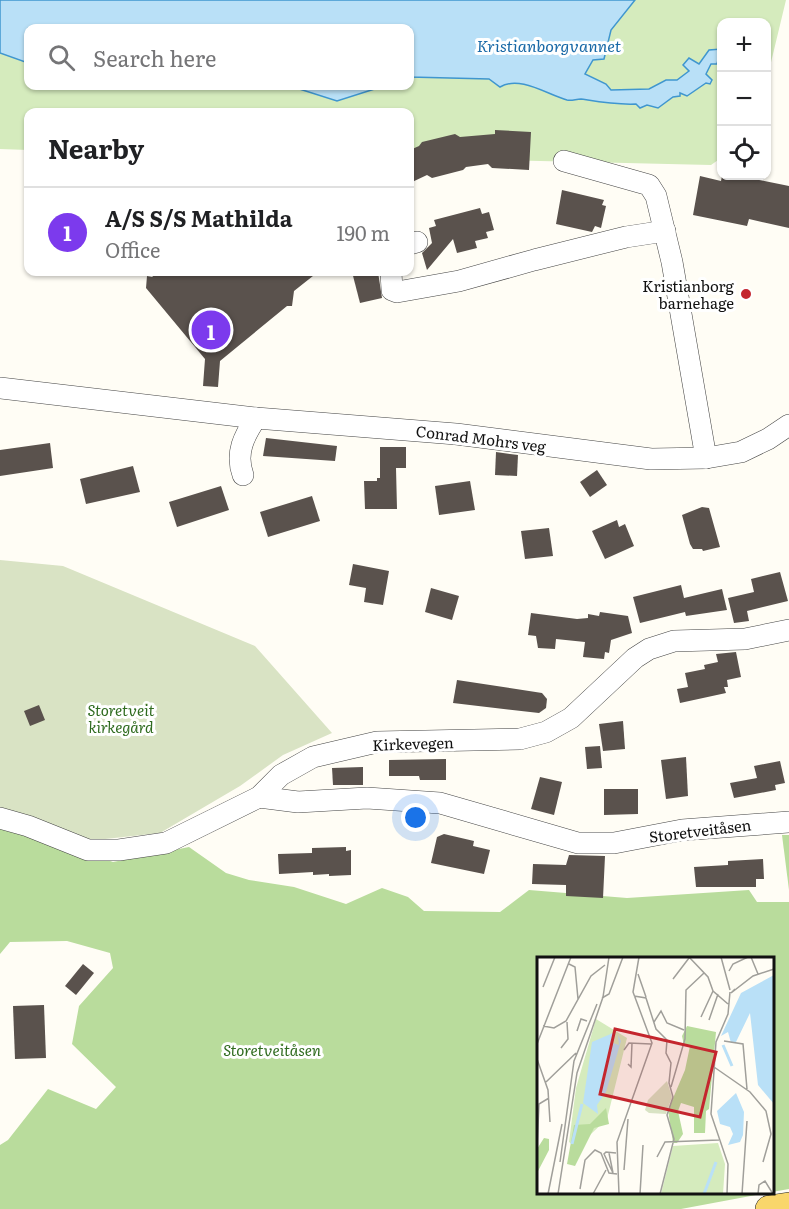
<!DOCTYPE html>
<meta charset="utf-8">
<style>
body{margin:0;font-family:Literata,serif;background:#f6f6f6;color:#202124}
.controls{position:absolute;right:18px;top:18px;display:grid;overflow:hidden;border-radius:12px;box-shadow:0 2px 4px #0004}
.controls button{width:54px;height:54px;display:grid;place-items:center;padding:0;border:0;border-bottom:2px solid #e0e0e0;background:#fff;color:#202124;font:30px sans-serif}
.you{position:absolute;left:416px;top:818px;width:21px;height:21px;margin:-15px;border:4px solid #fff;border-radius:50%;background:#1a73e8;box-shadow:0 0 0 9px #1a73e833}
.badge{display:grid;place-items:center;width:39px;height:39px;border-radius:50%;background:#7c3aed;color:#fff;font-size:20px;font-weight:700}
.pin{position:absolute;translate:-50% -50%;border:3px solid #fff;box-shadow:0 2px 6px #0006}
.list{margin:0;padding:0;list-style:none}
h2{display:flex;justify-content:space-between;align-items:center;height:78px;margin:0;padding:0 24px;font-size:26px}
h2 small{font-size:20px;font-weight:400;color:#757577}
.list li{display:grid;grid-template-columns:39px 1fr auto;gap:18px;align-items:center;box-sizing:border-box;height:90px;padding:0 24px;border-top:2px solid #e0e0e0}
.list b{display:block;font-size:22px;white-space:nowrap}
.list p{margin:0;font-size:20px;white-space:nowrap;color:#757577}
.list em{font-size:20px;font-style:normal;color:#757577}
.icon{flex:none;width:33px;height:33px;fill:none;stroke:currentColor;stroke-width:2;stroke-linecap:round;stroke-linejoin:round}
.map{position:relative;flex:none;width:789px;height:1209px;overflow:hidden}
.search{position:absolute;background:#fff;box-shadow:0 2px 4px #0004;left:24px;top:24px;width:390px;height:66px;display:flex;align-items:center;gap:15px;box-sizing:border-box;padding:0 21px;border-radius:12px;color:#757577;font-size:22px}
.panel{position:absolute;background:#fff;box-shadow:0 2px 4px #0004;left:24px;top:108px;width:390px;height:168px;border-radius:12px}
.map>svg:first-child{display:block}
.green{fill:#d5ebbd;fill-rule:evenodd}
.forest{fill:#b9dc9c}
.cemetery{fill:#d9e3c4}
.water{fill:#b9e0f7;stroke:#3f96cf;stroke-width:1.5}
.building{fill:#5a524d}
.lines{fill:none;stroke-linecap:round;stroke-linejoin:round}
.minor-casing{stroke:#444;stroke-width:22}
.major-casing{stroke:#222;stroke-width:28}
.minor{stroke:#fff;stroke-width:21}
.major{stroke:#f9d66b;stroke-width:27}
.poi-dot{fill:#c4262e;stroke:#fff;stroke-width:2}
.labels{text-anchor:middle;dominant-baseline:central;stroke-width:6;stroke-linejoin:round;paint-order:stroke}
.poi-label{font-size:15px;fill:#111;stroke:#fff;text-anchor:end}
.street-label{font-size:15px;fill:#111;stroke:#fff}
.park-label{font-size:15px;font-style:italic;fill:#2f6b1f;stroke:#fff}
.water-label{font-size:16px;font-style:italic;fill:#1768a6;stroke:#fff}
.inset-river{fill:none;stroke:#b9e0f7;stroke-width:3}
.inset-road{fill:none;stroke:#a09f9a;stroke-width:1.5}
.view{fill:#c4262e;fill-opacity:0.15;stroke:#c4262e;stroke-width:3}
.inset-edge{fill:none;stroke:#111;stroke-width:3}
</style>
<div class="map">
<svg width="789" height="1209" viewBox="0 0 789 1209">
<rect width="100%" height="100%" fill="#fffdf5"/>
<path class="green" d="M0,0h786l-19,79 -1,-57h-44l-1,136 -10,7 -301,-7v-46h-382v38l-28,-1zM28,28h382v58h-382z"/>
<g class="forest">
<polygon points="0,822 113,862 189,847 226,873 249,880 294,887 346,904 382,888 408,897 424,911 500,912 529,890 627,898 749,890 757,902 789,902 789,1189 772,1192 772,958 538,958 538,1192 772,1192 681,1209 0,1209 0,1145 8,1140 48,1089 96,1109 116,1087 72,1044 79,1006 113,968 110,953 67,941 10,942 0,954"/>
<polygon points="782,835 789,835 789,890"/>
</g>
<polygon class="cemetery" points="0,560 63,566 255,646 332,733 283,755 240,786 160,833 87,841 0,815"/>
<g class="water">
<path d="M0,0h635l-24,30 -7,29 -11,1 -8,14 21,10 5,6 38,-1 17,-9h11l12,-9 -6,-6 6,-7 10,6 10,-14 12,-1 -4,15h-6l-5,10 6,6 -2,4 -4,-1 -19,13 -7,-3v3l-7,1 -15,11 -11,-3 -7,3 -4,-4c-20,1 -36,-2 -55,-5 -5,0 -9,2 -14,1 -19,-5 -47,-25 -67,-13l-11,-8 -79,-2v-49h-382v35l-28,-10z"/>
<polygon points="290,86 384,86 337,101"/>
</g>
<g class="building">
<polygon points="495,130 531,132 529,170 492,168 488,164 466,167 463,170 432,178 427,175 410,183 410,150 419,146 422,142 455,134 460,137 495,134"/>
<polygon points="700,176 721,181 722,176 740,176 789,186 789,228 749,219 747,226 693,215"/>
<polygon points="562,190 604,200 602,205 606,206 601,228 595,226 592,232 556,224"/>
<polygon points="480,208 482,214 489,212 494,230 486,232 488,238 475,241 477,248 457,253 453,239 427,270 422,253 432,243 429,228 436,226 434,220"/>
<polygon points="158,272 318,272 294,291 292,306 287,306 220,361 218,387 203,386 205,359 146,288 147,276 152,277"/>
<polygon points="352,272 378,272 382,298 360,303"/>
<polygon points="266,438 337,446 335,461 263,456"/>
<polygon points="50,443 53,468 0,476 0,450"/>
<polygon points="380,447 406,447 406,468 396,468 397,509 365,509 364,481 377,481 377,478 380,478"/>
<polygon points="496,452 518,455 517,476 495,475"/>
<polygon points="133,466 140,492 86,504 80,479"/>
<polygon points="597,470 607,485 590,497 580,482"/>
<polygon points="470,481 475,510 439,515 435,486"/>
<polygon points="221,486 229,510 177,527 169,502"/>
<polygon points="312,496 320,521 268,537 260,512"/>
<polygon points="702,507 709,508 720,547 703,551 702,549 693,549 690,544 682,515"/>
<polygon points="617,520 619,527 625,524 634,546 605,559 592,531"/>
<polygon points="549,528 553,556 525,559 521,531"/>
<polygon points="353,564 389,571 383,605 364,602 366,588 349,585"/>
<polygon points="780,572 788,601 747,611 749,621 734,623 728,598 754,592 751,579"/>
<polygon points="681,585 684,598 722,589 727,610 686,616 685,612 640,623 633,597"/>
<polygon points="431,588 459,596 452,620 425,612"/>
<polygon points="600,612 628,616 632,633 611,640 609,653 605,652 604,659 583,657 585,642 556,639 555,649 538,648 536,636 528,635 531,613 577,619 588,618 588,614 599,616"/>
<polygon points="736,652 741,677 727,680 728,687 724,687 726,693 680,703 677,689 688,687 685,673 705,669 704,665 718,662 716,654"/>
<polygon points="457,680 542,693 547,699 546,708 539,713 453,703"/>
<polygon points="39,705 45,720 30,726 24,711"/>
<polygon points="623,721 625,749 603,751 599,724"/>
<polygon points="600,746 602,768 587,769 585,747"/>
<polygon points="686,757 688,796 666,799 661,760"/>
<polygon points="446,759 446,780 420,780 419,776 389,776 389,760"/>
<polygon points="780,761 785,783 775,785 776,790 734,798 730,783 757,778 754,766"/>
<polygon points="363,767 363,785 333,785 332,768"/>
<polygon points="540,777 562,782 554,815 531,809"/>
<polygon points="604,789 638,789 638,814 604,815"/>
<polygon points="444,834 474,841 473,846 490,850 484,874 431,863 437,837"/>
<polygon points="346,847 346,851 351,850 351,875 329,876 329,874 313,875 313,872 279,874 278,854 312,853 312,848"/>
<polygon points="569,855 605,856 603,898 566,896 566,885 532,884 533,864 566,865"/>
<polygon points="763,859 764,879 756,879 756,887 696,887 694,867 728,865 728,861"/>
<polygon points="83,964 94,973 76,995 65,986"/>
<polygon points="44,1005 46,1058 15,1059 13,1006"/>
</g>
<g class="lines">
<g class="minor-casing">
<g id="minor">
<polyline points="564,161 649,185 656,196 672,262 706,458"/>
<polyline points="410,244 417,242"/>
<polyline points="391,272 392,290 397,292 459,281 534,260 626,237 665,231"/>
<polyline points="0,388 256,418 456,434 651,459 706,458 741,452 768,439 789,425"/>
<path d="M243,475c-8,-22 1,-39 13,-57"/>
<polyline points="259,797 298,802 367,798 440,803 578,843 614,843 682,830 789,822"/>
<polyline points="0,818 28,826 88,850 119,850 166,843 259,797 281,775 313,757 377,742 520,739 546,732 571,718 635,658 649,649 674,641 745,639 789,630"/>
</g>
</g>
<g class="major-casing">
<polyline id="major" points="769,1209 789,1206"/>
</g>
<use href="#minor" class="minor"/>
<use href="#major" class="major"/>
</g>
<circle class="poi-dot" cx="746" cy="294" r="6"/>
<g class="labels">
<g class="poi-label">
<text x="734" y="285">Kristianborg<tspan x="734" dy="17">barnehage</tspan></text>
</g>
<g class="street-label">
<text transform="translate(481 438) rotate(7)">Conrad Mohrs veg</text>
<text transform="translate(413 743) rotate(-2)">Kirkevegen</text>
<text transform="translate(700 830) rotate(-7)">Storetveitåsen</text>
</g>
<g class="park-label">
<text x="121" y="709">Storetveit<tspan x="121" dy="17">kirkegård</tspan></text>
<text x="272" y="1049">Storetveitåsen</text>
</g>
<g class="water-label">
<text x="549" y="45">Kristianborgvannet</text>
</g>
</g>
<g transform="translate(537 957)">
<rect width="237" height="237" fill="#fffdf5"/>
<path d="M59,62l31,19 -20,81 -30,28 -8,-5 7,-54zM181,186l7,21 -2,30h-62l12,-48z" fill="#d5ebbd"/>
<path d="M150,69l29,6 -7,77 -3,2 -1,22h-11v-26l-13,-4 -3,8 5,23 -6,9h-4l-5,-33 17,-40 5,-24 -6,-1 -2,-9zM69,151l3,16 -15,4 -19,38 -8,-2 7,-39 16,-1zM7,181l5,1v11l-12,23v-24z" fill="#b9dc9c"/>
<path d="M130,124l5,16 -6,17 -17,-1 -4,-3 3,-10z" fill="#d9e3c4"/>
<path d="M237,18v129l-16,-19 -8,-72 -14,29 -5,1 -3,-11 -7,4 20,-43zM76,76v10l6,2 -1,-10 3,6 -15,51 -9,13 1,9 -15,-11 9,-61zM199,136l8,19 -1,23 -3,7 -12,3 5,-11 -3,-7 -10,-3 -3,-13z" fill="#b9e0f7"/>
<path class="inset-river" d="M186,88l9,21M35,187l10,-40M167,237l12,-32"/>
<path class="inset-road" d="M152,0l19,20 5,14 15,13M184,0l9,33M214,0l7,17M32,7l6,3 3,32M192,14l4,-7 15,-7M101,17l8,23M136,22l16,-21M6,30l12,-30M198,32l-4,4 22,-17 21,-7M97,39l12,2 10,31 11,11 -1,13 5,10 -2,20 4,14 -6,18 7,24 -14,55M65,41l7,-4 14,-37M164,60l12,-26M172,63l9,-26M117,65l7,-11 6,12 17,7M6,69l11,2 12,-7 25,-45 14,-11M40,74l4,-12 6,2M187,84l19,3 4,45M0,87l34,-87M24,91l7,-9 -1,-17M87,93l5,-7 22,1M0,102l11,31 2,32M91,107l3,3 1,-24M177,110l36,25 16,19 5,23 -8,28M9,125l30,-29M134,130l14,-48 1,-49 18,-17M0,190l2,-43 10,-6M72,196l4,20 -9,-19 2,-2 10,1M120,200l8,-15 54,-2M23,205l14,-101 23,-57M87,213l4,-51M43,232l5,-29 10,-10 6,3 8,20 8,1M11,237l14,-70M21,237l19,-121 26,-76 6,-40M56,237l13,-24M82,237l-2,-52 35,-99 -19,-51 6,-35M103,237l3,-49M190,237l1,-30 -17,-50 5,-72 12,-28 2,-22M205,237l5,-73M221,237l1,-9 6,-4 8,13"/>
<path class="view" d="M78,72l101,23 -16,65 -100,-23z"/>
<rect width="237" height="237" class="inset-edge"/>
</g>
</svg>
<div class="controls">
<button>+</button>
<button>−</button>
<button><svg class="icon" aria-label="locate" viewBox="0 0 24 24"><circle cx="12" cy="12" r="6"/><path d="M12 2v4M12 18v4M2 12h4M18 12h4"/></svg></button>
</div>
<div class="you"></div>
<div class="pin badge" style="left:211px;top:330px">1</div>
<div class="search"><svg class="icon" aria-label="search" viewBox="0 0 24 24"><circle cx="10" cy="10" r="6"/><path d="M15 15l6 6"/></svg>Search here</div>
<section class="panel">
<h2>Nearby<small></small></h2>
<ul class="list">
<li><span class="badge">1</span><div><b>A/S S/S Mathilda</b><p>Office</p></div><em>190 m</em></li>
</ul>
</section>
</div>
